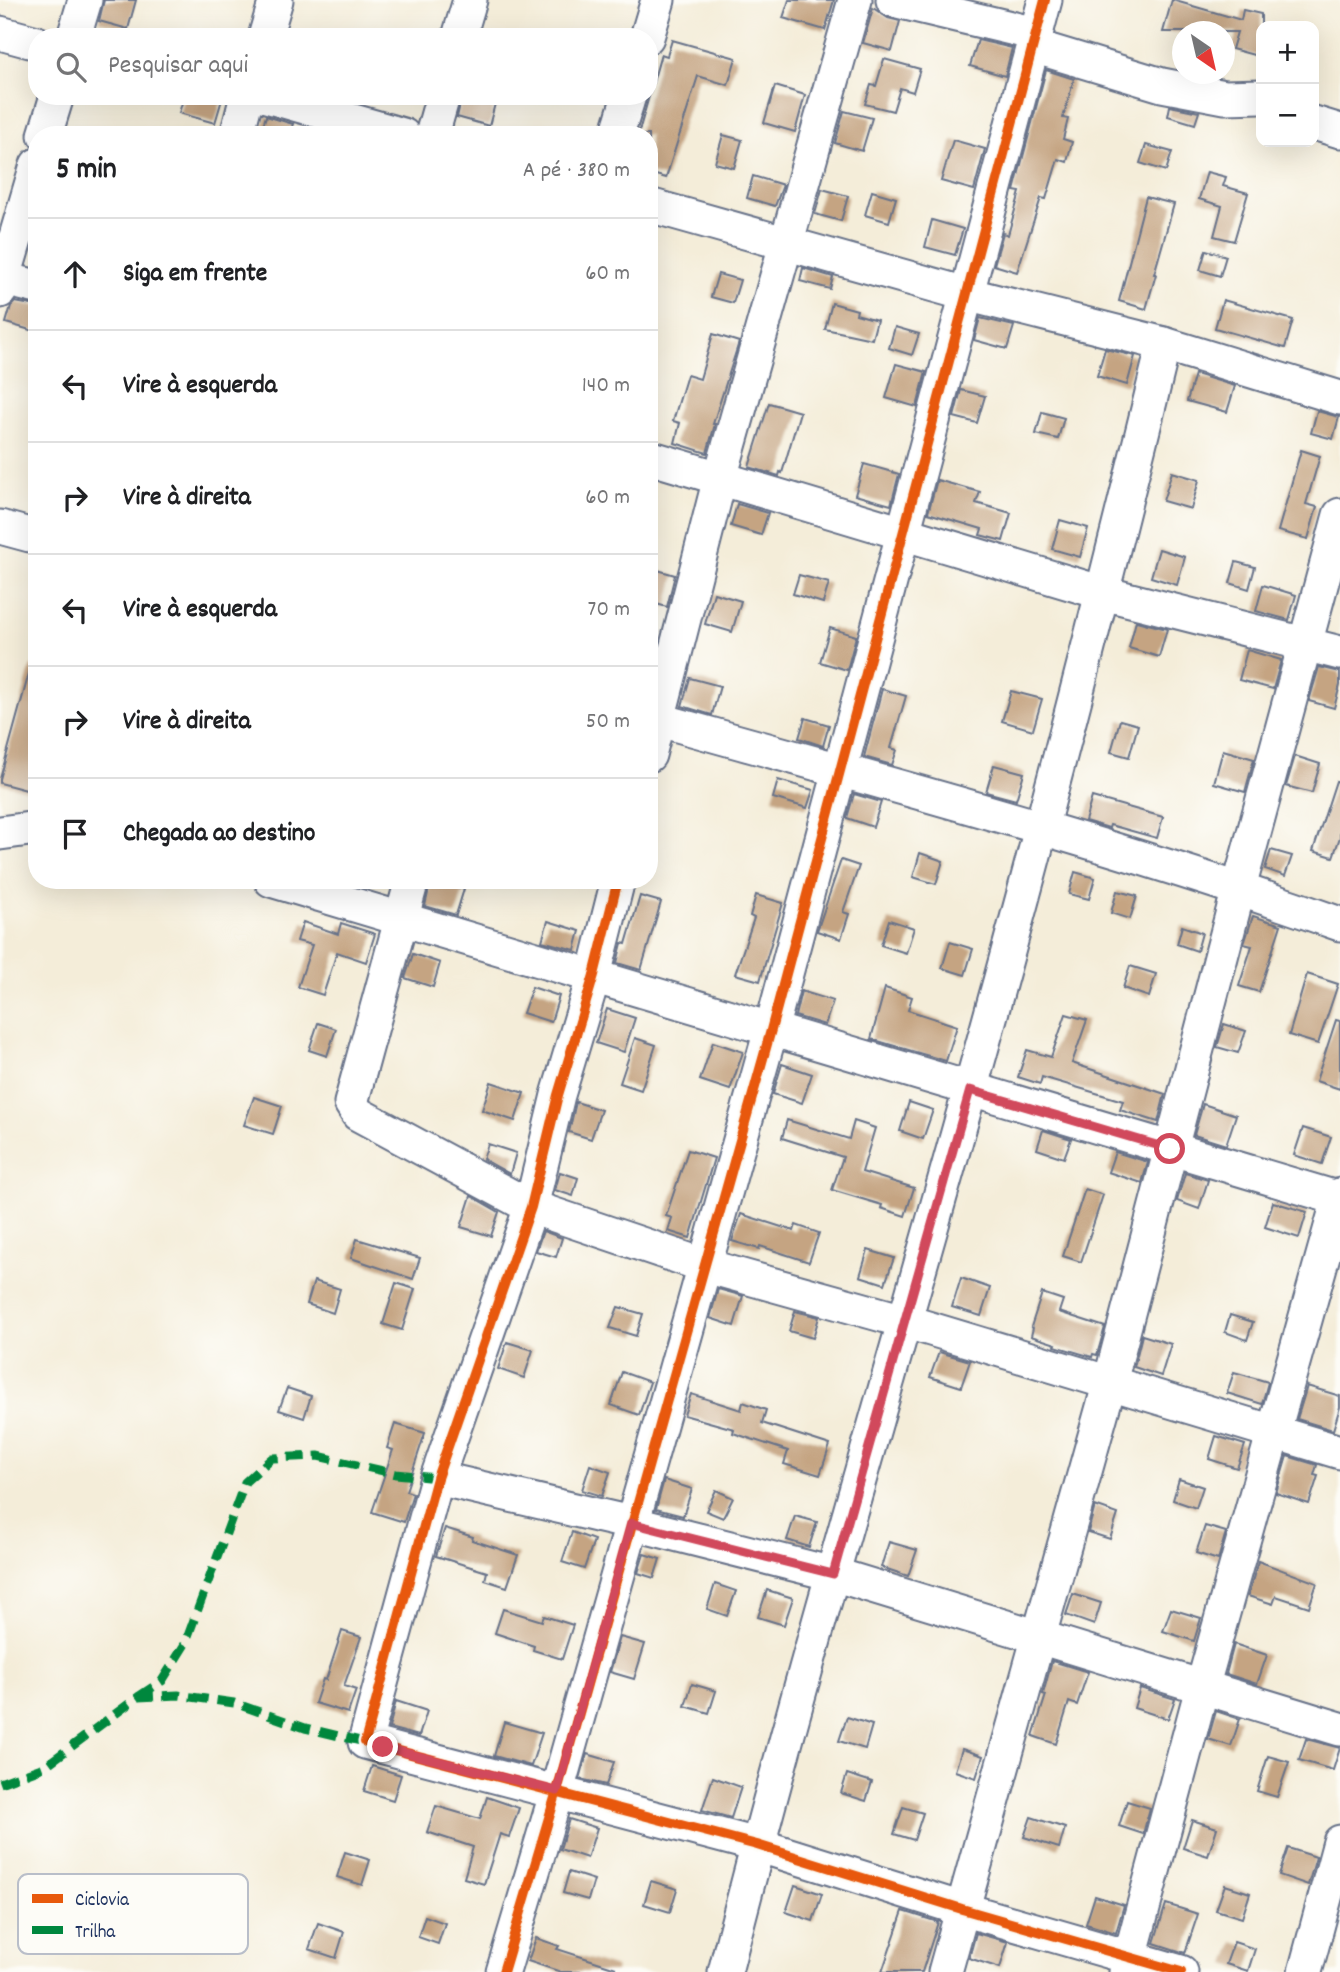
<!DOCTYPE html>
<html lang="pt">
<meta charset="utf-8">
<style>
body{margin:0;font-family:Dekko,sans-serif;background:#f6f6f6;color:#202124}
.controls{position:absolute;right:21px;top:21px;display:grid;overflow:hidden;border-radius:14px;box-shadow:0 7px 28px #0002}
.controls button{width:63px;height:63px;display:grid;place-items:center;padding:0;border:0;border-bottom:2px solid #e0e0e0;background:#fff;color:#202124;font:35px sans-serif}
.compass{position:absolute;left:1172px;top:21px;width:63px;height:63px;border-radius:50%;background:#fff;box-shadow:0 7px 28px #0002;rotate:146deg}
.stop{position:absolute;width:21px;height:21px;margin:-16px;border:5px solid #d1495b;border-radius:50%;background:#fff}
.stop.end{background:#d1495b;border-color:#fff;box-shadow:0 2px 7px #0008}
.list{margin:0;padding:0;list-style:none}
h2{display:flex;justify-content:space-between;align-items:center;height:91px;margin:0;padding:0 28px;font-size:30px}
h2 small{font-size:23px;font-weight:400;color:#757577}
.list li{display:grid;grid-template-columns:46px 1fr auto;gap:21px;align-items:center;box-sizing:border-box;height:112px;padding:0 28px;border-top:2px solid #e0e0e0}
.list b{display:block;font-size:26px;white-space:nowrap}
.list em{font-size:23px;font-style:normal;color:#757577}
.icon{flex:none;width:38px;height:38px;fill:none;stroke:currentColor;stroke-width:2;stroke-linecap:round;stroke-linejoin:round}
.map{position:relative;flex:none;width:1340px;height:1972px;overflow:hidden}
.search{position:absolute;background:#fff;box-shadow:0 7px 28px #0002;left:28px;top:28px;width:630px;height:77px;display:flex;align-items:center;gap:18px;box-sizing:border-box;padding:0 24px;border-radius:28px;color:#757577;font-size:26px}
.panel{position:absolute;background:#fff;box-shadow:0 7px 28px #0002;left:28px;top:126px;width:630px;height:763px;border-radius:28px}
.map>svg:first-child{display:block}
.building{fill:#c5a482}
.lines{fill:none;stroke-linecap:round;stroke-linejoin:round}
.minor-casing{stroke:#677289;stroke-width:37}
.minor{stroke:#fff;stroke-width:33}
.quiet{stroke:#00873e;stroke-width:9;stroke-dasharray:18 9;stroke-linecap:butt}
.cycleway-casing{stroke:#fdfcf7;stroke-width:15}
.cycleway{stroke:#e8590c;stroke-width:10}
.route{stroke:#d1495b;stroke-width:9}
.key{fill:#fdfcf7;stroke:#b9bec9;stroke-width:2}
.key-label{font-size:19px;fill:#1b2f5e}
</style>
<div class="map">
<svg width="1340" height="1972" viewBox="0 0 1340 1972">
<rect width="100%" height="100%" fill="#fdfcf7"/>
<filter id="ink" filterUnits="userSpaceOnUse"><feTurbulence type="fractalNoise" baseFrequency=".0143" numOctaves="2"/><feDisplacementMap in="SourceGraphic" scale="14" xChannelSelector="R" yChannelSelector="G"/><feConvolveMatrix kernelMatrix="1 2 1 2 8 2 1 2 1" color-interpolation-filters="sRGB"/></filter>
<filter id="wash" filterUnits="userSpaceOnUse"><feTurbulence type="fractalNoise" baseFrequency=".00686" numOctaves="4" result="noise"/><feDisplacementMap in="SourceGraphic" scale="28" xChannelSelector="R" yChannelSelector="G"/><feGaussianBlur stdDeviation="1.57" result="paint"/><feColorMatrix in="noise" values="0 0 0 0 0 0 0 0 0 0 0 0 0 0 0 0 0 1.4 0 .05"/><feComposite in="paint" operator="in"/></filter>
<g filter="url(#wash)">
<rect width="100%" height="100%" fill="#f4edd9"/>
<g id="blocks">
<g class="building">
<polygon points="104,0 136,0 128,29 99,21"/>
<polygon points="789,0 834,0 825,30 783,18"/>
<polygon points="1172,0 1241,20 1243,10 1261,14 1261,57 1232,49 1237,32 1163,32"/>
<polygon points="873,8 888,18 900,21 892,51 863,43"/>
<polygon points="672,40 736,58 728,85 698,76 666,178 649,173 649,135 638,135 661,54 667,56"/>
<polygon points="978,40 1012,48 1005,76 970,66"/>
<polygon points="884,59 920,69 913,92 900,88 893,111 865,104 871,85 876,86"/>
<polygon points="1046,70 1074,79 1063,118 1068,119 1063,139 1072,142 1067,162 1058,159 1046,199 1041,198 1017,272 994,265 1003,233 1008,235 1020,192 1014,191"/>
<polygon points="775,86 805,95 795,132 764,123"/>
<polygon points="184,96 223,96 215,123 179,113"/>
<polygon points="462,96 483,96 496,100 489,126 457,117"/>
<polygon points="1170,106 1199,112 1195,124 1168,116"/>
<polygon points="844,111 872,118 862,151 835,143"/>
<polygon points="266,116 293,124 289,135 260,135"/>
<polygon points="723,135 742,140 734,168 715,163"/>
<polygon points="953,140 985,149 974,190 941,181"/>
<polygon points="1146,145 1172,152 1166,171 1140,163"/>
<polygon points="1207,172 1226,177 1223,186 1248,193 1234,241 1214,236 1222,206 1199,199"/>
<polygon points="753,176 783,185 775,206 747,198"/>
<polygon points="822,189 848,196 841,221 815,214"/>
<polygon points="872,191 896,198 889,222 865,215"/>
<polygon points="1146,197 1174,204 1154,274 1156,274 1146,309 1119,301"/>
<polygon points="932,220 963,229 955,255 925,247"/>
<polygon points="1206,250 1226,256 1220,276 1200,270"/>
<polygon points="803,268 833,277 830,289 800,281"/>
<polygon points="718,274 740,280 733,303 711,297"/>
<polygon points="1223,300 1293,320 1285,348 1215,328"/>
<polygon points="15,302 37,306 37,332 6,323 11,306"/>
<polygon points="832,303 857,310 856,314 877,320 872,339 825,329"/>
<polygon points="980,318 1014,326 1007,349 974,340"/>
<polygon points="895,327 919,334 912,355 889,348"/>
<polygon points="713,334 739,342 713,424 715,424 707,453 675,443 680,423 673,421 687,375 700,379"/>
<polygon points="1105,349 1135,356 1127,385 1097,376"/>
<polygon points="896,364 926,372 917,407 886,398"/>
<polygon points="1195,374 1235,386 1227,412 1187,401"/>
<polygon points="961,390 985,396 977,423 954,417"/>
<polygon points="769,403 800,412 782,473 780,472 779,476 749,467"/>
<polygon points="1317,411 1339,417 1333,439 1311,433"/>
<polygon points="1042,412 1064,418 1058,439 1036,434"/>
<polygon points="1301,450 1320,456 1306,504 1317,507 1308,539 1278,531"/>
<polygon points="864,464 899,474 891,505 855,495"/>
<polygon points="1172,472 1199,480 1191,509 1163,501"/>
<polygon points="937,480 980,492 976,503 1011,513 1003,541 980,535 982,529 928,513"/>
<polygon points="737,504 768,513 761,535 731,526"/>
<polygon points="1060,520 1088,528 1080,557 1052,549"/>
<polygon points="1159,549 1185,557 1177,585 1151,577"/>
<polygon points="1236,562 1255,567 1249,589 1230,583"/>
<polygon points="654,569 675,575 667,607 649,602 649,585"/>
<polygon points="799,575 829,583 823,603 793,594"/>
<polygon points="1263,585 1296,595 1289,620 1256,611"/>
<polygon points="714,593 741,601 732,632 705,624"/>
<polygon points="1136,621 1167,629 1159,657 1129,648"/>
<polygon points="830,628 856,636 847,670 820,662"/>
<polygon points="1247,650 1281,660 1273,689 1239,680"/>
<polygon points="31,666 37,667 37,766 30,791 0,783 0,779"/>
<polygon points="1319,667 1340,672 1340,685 1334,708 1309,701"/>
<polygon points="690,678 720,686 712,715 682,706"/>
<polygon points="882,689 906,696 891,748 897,750 892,765 864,757"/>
<polygon points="1011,691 1042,699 1033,730 1002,721"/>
<polygon points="805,718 829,725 823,746 799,738"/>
<polygon points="1120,720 1138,725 1129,757 1111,752"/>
<polygon points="1223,750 1254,759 1245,792 1214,783"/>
<polygon points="1295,756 1320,764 1312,793 1286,786"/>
<polygon points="994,765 1024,773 1016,800 986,792"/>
<polygon points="778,780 813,790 807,808 773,798"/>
<polygon points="1336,781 1340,782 1340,837 1333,857 1313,851"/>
<polygon points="854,794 881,802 873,827 847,818"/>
<polygon points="1092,797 1163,817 1157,838 1110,825 1109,828 1085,821"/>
<polygon points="1271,850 1292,856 1285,876 1265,869"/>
<polygon points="920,853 943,861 936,884 913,877"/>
<polygon points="841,860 859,866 843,912 849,914 841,939 817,931"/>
<polygon points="1075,872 1095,878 1089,899 1069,894"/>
<polygon points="431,880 464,889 456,915 425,906"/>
<polygon points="1117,891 1137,896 1130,919 1111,913"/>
<polygon points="756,895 783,903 760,981 735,974 754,918 750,916"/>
<polygon points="640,896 661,902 641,970 617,963 622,943 626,944"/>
<polygon points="1253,916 1281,925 1259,992 1239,986 1252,946 1244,944"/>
<polygon points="889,920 914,928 906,953 881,945"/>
<polygon points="548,921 580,931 575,950 542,941"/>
<polygon points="303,922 338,934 341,923 375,934 366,962 337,952 323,995 298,987 312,945 297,941"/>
<polygon points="1182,926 1202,933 1197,951 1177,944"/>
<polygon points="950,942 973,949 965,975 942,968"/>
<polygon points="413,954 440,963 433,987 405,978"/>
<polygon points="1130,966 1156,974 1149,997 1123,988"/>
<polygon points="1307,974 1338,984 1318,1044 1289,1035"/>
<polygon points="532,987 559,996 551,1022 523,1013"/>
<polygon points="885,988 912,997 908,1010 957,1026 946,1061 871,1039"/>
<polygon points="801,991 833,1001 825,1025 795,1016"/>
<polygon points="607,1009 635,1018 624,1052 596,1043"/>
<polygon points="1066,1014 1087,1020 1072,1063 1165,1094 1158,1122 1120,1110 1123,1101 1042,1077 1040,1084 1018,1077 1027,1050 1051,1057"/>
<polygon points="1336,1020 1340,1021 1340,1089 1316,1081"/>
<polygon points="318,1023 336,1029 327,1056 309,1050"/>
<polygon points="1224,1024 1246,1031 1238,1053 1217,1047"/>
<polygon points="635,1038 656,1045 641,1090 620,1083"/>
<polygon points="713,1042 743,1052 730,1090 700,1080"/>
<polygon points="782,1064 812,1074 802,1103 773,1094"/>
<polygon points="491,1082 524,1093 515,1121 482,1110"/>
<polygon points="254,1097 282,1106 273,1134 244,1125"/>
<polygon points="576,1102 601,1110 591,1139 569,1132"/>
<polygon points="909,1102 933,1110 923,1139 900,1131"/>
<polygon points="1203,1104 1236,1115 1226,1145 1194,1135"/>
<polygon points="787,1120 849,1139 854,1121 875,1128 862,1172 914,1188 905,1216 881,1208 882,1205 832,1190 843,1157 782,1138"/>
<polygon points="1303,1128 1331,1137 1322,1164 1294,1155"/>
<polygon points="1043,1130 1071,1139 1064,1158 1037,1149"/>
<polygon points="488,1144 516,1153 510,1174 483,1159"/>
<polygon points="688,1150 714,1158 690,1238 668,1231 672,1218 666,1216"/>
<polygon points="1115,1152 1148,1162 1142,1183 1108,1172"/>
<polygon points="560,1172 578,1178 573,1196 555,1190"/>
<polygon points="1185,1173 1208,1180 1199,1209 1177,1201"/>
<polygon points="1085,1189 1103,1195 1081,1262 1063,1256"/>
<polygon points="471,1196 499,1212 491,1236 461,1227"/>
<polygon points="1273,1202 1307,1212 1299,1238 1265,1227"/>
<polygon points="741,1214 794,1231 796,1225 819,1233 809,1262 760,1246 759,1249 732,1241"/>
<polygon points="543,1231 562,1238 556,1257 536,1251"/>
<polygon points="357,1239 420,1258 413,1279 351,1258"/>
<polygon points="868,1250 894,1258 885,1284 860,1276"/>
<polygon points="961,1278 990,1288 981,1316 952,1307"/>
<polygon points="314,1281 340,1289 333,1313 307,1304"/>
<polygon points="396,1283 415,1289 402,1330 383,1324"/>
<polygon points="718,1289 743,1296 734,1326 710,1318"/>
<polygon points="1042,1293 1063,1300 1059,1312 1105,1327 1097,1355 1093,1354 1092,1357 1055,1346 1056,1344 1031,1336 1033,1328 1031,1327"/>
<polygon points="618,1307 643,1314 636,1336 610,1328"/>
<polygon points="795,1311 819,1317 813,1338 789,1331"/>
<polygon points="1230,1315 1253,1322 1247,1340 1225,1332"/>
<polygon points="1142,1335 1171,1344 1161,1376 1134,1367"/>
<polygon points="507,1342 533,1350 524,1378 498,1369"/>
<polygon points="939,1352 970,1361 961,1387 930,1377"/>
<polygon points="622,1372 650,1382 639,1415 611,1405"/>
<polygon points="1234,1372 1268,1382 1262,1404 1227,1393"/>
<polygon points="1307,1386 1340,1396 1340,1407 1333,1430 1297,1419"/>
<polygon points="287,1388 311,1396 304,1418 279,1410"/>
<polygon points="691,1394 741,1410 743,1402 766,1410 762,1423 830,1445 820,1475 784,1464 788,1451 733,1433 734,1429 684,1415"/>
<polygon points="395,1424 425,1433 406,1491 413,1493 404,1522 372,1512 393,1450 387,1448"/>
<polygon points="1216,1436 1245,1445 1237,1468 1209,1459"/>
<polygon points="1287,1456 1317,1465 1314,1475 1318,1476 1309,1504 1276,1493"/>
<polygon points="590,1465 610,1472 602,1496 582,1490"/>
<polygon points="1179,1479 1203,1487 1196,1508 1173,1500"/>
<polygon points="664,1480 692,1489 683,1516 656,1509"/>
<polygon points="716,1490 733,1498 723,1518 706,1511"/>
<polygon points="1095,1506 1118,1514 1110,1539 1088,1532"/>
<polygon points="795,1516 817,1522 809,1547 787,1540"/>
<polygon points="1205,1526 1226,1532 1218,1560 1196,1553"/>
<polygon points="445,1528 473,1537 472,1540 518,1555 507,1587 485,1580 487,1572 436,1556"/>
<polygon points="572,1532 594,1540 584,1569 562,1562"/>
<polygon points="889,1542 917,1550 908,1576 881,1567"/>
<polygon points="644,1554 660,1559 654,1578 638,1573"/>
<polygon points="1258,1561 1317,1583 1309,1607 1276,1596 1273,1604 1248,1596"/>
<polygon points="715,1584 736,1591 727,1616 707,1609"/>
<polygon points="767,1590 793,1598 784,1625 758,1617"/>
<polygon points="1073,1594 1101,1603 1094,1625 1066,1615"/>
<polygon points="503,1609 542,1621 544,1616 573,1625 562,1659 533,1650 534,1646 495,1633"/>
<polygon points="1171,1609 1201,1618 1194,1641 1163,1631"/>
<polygon points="342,1631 361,1637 344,1686 356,1690 348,1713 315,1703 323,1679 326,1680"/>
<polygon points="620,1637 645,1644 634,1679 610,1672"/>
<polygon points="1234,1644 1267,1655 1257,1684 1226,1674"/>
<polygon points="1052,1661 1088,1672 1077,1705 1069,1702 1056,1744 1033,1736 1046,1695 1043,1694"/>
<polygon points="692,1684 716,1691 709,1713 685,1706"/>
<polygon points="1140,1688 1175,1699 1168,1719 1134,1708"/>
<polygon points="396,1701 427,1711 419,1736 389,1728"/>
<polygon points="1216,1711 1240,1719 1231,1746 1208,1739"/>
<polygon points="847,1717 872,1725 865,1749 839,1741"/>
<polygon points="504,1722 542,1733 531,1766 494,1756"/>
<polygon points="1306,1739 1340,1748 1333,1770 1299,1760"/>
<polygon points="962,1749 983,1756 976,1778 955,1771"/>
<polygon points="587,1754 614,1762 606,1785 580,1779"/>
<polygon points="1268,1756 1289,1762 1277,1797 1257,1791"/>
<polygon points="372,1766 401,1775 393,1800 364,1791"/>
<polygon points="847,1774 872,1782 866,1801 841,1793"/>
<polygon points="713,1777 741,1787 731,1818 702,1810"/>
<polygon points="487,1797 519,1808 509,1837 500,1834 484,1884 464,1878 473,1847 427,1832 436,1806 480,1819"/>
<polygon points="1127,1801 1150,1808 1143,1834 1119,1826"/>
<polygon points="903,1807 923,1813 914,1840 894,1834"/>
<polygon points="1031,1817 1065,1828 1059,1848 1024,1837"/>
<polygon points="569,1819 597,1828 587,1858 560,1849"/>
<polygon points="1192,1820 1217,1828 1208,1856 1183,1848"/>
<polygon points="1288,1848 1316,1857 1308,1885 1279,1875"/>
<polygon points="345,1852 370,1860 362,1885 337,1877"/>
<polygon points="569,1872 594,1880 588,1900 563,1893"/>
<polygon points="651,1881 677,1889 670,1912 644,1904"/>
<polygon points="795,1885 822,1894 813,1921 786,1912"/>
<polygon points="1225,1885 1250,1893 1242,1918 1216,1910"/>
<polygon points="1095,1896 1124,1905 1116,1933 1086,1924"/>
<polygon points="1166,1904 1198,1914 1185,1953 1154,1943"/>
<polygon points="903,1911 938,1922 922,1972 882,1972"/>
<polygon points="425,1916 445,1923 438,1944 418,1937"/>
<polygon points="318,1923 344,1932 336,1958 309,1949"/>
<polygon points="976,1933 1008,1942 1000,1968 969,1958"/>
<polygon points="536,1938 559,1946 557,1949 616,1968 615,1972 561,1972 528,1961"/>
<polygon points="1234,1942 1255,1949 1248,1971 1226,1964"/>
</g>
</g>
</g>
<g filter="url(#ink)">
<use href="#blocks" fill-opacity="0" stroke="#677289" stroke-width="2"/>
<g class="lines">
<g class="minor-casing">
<g id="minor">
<polyline points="893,0 1036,34"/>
<polyline points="0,33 37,43"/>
<polyline points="74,37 85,0"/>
<polyline points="265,37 276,0"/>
<polyline points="459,37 470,0"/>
<polyline points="647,37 658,0"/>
<polyline points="1033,46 1162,85 1225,97 1261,96"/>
<polyline points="266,96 403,135"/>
<polyline points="1314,123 1340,131"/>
<polyline points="45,135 57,96"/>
<polyline points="237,135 247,96"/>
<polyline points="432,135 443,96"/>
<polyline points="617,135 629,96"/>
<polyline points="649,205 966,294 1164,344 1340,398"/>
<polyline points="0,278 37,287"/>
<polyline points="0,291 37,165"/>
<polyline points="649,457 1103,593 1340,653"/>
<polyline points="0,527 37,537"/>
<path d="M649,717c232,65 464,126 691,207"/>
<polyline points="649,755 720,478 855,0"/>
<polyline points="0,833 37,828"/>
<polyline points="271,880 1340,1199"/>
<polyline points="412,880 351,1103 358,1114 531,1207 706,1266 904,1321 1340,1452"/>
<polyline points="618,880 594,975 558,1095 531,1207 437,1478 365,1742 757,1845 962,1909 1181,1972"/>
<polyline points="437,1478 631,1523 833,1574 1340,1729"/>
<polyline points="503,1972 557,1791 771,1030 1045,0"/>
<path d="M725,1972c75,-296 163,-588 245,-882 69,-247 133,-496 194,-746"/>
<polyline points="945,1972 1110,1382 1239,888 1340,515"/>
<polyline points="1126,1972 1202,1688 1340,1195"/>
<polyline points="1305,1972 1340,1842"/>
</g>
</g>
<use href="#minor" class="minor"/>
<g class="quiet">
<polyline points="138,1697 162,1681 185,1644 245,1482 272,1458 318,1456 396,1474 437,1478"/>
<polyline points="0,1783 44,1767 138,1697 178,1695 234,1703 305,1728 365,1742"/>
</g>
<g class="cycleway-casing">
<g id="cycleway">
<polyline points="618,880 594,975 558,1095 531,1207 437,1478 365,1742 757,1845 962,1909 1181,1972"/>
<polyline points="503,1972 557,1791 771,1030 1045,0"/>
</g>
</g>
<use href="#cycleway" class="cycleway"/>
</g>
</g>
<g class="lines" filter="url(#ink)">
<polyline class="route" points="383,1747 557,1791 631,1523 833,1574 970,1090 1170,1149"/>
</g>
<rect x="18" y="1874" width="230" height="80" rx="10" class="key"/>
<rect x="32" y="1894" width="31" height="9" fill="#e8590c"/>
<rect x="32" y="1926" width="31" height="8" fill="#00873e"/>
<g class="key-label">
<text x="75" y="1905">Ciclovia</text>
<text x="75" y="1937">Trilha</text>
</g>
</svg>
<div class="controls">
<button>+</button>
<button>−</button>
</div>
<svg class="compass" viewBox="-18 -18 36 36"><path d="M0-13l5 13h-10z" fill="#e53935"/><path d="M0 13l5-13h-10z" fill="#757577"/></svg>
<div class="stop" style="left:1170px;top:1149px"></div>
<div class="stop end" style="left:383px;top:1747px"></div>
<div class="search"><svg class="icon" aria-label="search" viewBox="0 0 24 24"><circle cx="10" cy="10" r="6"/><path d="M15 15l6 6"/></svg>Pesquisar aqui</div>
<section class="panel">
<h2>5 min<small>A pé · 380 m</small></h2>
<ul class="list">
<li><svg class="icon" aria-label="ahead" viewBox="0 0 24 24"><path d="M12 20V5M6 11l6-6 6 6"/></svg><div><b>Siga em frente</b></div><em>60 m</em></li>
<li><svg class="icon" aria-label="left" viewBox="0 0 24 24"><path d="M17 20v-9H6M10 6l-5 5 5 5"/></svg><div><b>Vire à esquerda</b></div><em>140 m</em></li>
<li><svg class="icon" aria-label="right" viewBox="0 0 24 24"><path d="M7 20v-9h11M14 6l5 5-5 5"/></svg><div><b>Vire à direita</b></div><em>60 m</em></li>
<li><svg class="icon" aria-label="left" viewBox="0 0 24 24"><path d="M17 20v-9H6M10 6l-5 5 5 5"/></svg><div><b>Vire à esquerda</b></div><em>70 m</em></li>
<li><svg class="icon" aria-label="right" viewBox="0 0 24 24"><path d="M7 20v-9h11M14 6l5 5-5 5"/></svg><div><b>Vire à direita</b></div><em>50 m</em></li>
<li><svg class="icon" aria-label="arrive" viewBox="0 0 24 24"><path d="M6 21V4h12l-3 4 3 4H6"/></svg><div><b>Chegada ao destino</b></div></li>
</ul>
</section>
</div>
